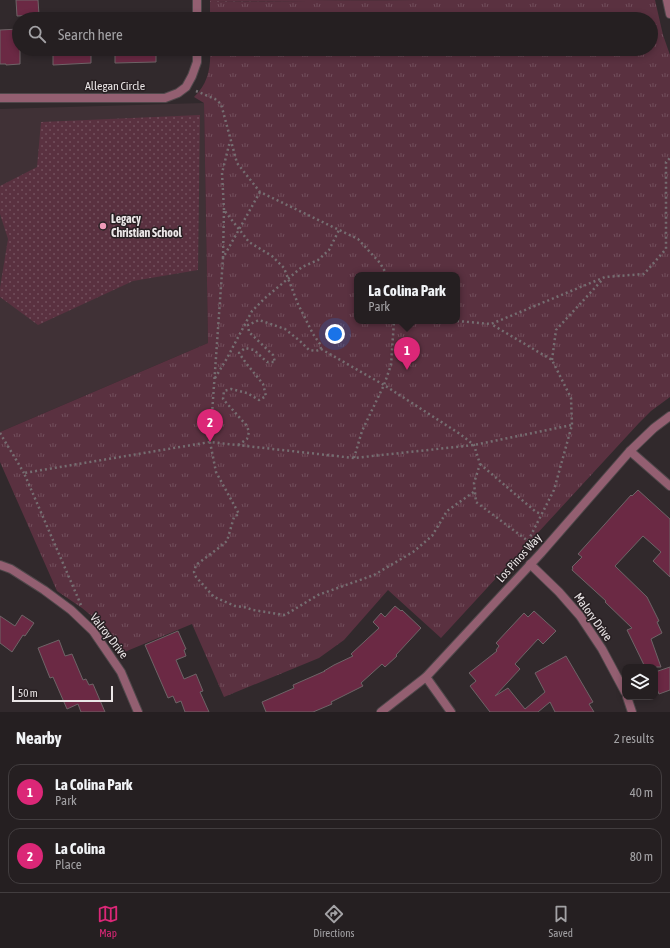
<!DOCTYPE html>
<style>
body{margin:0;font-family:"Asap Condensed",sans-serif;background:#312c2e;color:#f1f3f6}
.controls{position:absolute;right:12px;bottom:12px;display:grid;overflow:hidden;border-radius:8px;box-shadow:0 2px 6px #0003}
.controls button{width:36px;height:36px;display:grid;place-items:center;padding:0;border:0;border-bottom:1px solid #423d3f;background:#251f21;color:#f1f3f6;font:20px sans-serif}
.scale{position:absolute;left:12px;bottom:10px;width:101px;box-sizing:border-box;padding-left:4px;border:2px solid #ebe6e7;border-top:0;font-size:11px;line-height:14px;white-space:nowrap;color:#ebe6e7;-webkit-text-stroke:3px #271f22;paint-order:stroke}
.you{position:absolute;left:335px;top:334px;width:14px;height:14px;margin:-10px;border:3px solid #fff;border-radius:50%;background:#1a73e8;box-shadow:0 0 0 6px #1a73e833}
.badge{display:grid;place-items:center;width:26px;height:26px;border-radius:50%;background:#db2777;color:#fff;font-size:13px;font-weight:700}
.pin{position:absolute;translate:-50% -33px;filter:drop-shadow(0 1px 2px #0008)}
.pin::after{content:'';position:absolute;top:21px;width:14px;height:12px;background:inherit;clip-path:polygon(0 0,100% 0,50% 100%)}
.popup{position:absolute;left:354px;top:272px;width:106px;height:52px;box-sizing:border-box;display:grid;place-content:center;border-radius:8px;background:#251f21;filter:drop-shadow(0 1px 3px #0005);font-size:13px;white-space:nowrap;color:#a3a2a5}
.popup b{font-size:15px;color:#f1f3f6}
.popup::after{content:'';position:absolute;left:50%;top:100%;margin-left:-8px;border:8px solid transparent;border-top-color:#251f21}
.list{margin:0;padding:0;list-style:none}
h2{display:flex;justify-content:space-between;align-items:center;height:52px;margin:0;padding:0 16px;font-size:17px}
h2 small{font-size:13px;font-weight:400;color:#a3a2a5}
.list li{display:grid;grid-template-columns:26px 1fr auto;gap:12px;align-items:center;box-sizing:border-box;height:56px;margin:0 8px 8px;padding:0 8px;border:1px solid #423d3f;border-radius:12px}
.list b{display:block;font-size:15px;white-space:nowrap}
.list p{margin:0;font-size:13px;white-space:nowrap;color:#a3a2a5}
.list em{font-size:13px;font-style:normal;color:#a3a2a5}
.icon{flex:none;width:22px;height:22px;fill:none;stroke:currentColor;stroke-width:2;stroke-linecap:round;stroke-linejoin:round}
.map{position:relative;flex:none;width:670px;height:712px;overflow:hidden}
.search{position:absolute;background:#251f21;box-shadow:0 2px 6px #0003;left:12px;right:12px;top:12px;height:44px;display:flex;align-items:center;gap:10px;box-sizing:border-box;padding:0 14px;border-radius:22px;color:#a3a2a5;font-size:15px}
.sheet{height:180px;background:#251f21}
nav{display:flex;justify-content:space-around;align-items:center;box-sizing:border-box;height:56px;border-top:1px solid #423d3f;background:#251f21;font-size:11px;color:#a3a2a5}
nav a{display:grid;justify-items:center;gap:2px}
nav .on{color:#db2777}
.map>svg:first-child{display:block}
.built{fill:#403136}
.grass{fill:url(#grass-dots)}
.park{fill:url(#park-tufts);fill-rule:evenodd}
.building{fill:#6b2944;stroke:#6e6467}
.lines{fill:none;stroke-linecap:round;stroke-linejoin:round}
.minor-casing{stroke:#4f474a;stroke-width:10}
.path{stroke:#756e71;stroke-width:2.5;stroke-dasharray:2 3;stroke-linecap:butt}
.minor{stroke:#935f71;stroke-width:8}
.poi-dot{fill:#ef9ab8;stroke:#271f22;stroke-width:1.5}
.labels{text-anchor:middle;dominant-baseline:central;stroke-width:3;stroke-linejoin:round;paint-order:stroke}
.street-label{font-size:12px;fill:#ebe6e7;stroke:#271f22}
.poi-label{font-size:12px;font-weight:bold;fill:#ebe6e7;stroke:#271f22;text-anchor:start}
</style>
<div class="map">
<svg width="670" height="712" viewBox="0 0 670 712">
<defs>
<pattern id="grass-dots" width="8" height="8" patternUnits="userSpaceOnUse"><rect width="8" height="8" fill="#5a3140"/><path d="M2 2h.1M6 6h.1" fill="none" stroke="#724f5c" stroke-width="1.8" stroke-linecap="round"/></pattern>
<pattern id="park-tufts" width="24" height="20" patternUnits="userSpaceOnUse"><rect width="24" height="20" fill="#5a3140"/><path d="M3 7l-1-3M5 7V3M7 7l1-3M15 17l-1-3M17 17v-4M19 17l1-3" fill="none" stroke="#724f5c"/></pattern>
</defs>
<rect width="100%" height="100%" fill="#31292c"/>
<polygon class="built" points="204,103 208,343 0,432 0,109"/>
<g class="grass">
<polygon points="210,0 420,0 210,2"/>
<polygon points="200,115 198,270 133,281 38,325 0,297 0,288 8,239 0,214 0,186 37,167 41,122"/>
</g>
<path class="park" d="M420,0h235l8,35 7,20v342l-19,14 -12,12 -198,215 -53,-48 -44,50 -25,18 -95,39 -32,-73 -70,29 -6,-11 -16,-19 -18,-15 -25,-17 -57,-129v-30l208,-89 -4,-240 -10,-6c14,-13 17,-29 16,-48h441v-30h-441v-17zM357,275h100v46h-100z"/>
<g class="building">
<polygon points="16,0 38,0 39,15 17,16"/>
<polygon points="19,29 19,49 20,49 20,64 6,65 6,64 0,64 0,30"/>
<polygon points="53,49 91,49 91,63 53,65"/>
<polygon points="115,49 156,49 156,62 115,63"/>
<polygon points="638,490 670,519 670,577 653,561 661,552 643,536 615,566 647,597 659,621 657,622 662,633 651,639 661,667 645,667 627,630 632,628 605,602 606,601 572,570 573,568 572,567 582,557 578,554 631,495 632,496"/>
<polygon points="395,606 401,611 402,610 421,628 396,655 397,656 385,667 382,664 361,683 363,686 331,702 332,704 313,712 266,712 262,702 294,688 293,685 325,671 324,671 334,665 353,656 351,654 379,628 373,622 381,613 385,617"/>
<polygon points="534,611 556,631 543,644 538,639 515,664 520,669 495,696 508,688 525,709 545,692 535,673 566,656 593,702 589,704 594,712 555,712 550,702 538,712 490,712 470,686 476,681 469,673 497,651 496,650 499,646 496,643 524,613 528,617"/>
<polygon points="22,615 34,623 25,636 23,635 12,652 0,643 0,616 15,626"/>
<polygon points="178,631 186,649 184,650 186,656 176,660 184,679 196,674 203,691 200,692 209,712 185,712 181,701 176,703 173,696 168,698 145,645"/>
<polygon points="59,640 65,656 72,654 83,680 86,679 89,685 93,684 105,712 81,712 78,704 67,709 53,677 50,678 38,648"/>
<polygon points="670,667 670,690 659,694 655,684 655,672"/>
</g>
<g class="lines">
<g class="minor-casing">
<g id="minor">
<polyline points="197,0 197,19"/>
<polyline points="667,0 670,14"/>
<polyline points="0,98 165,98 178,93 186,87 192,76 197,62 197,49"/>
<polyline points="630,451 670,486"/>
<polyline points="530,564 559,592 580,616 602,649 625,692"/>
<polyline points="0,565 11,569 44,590 71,610 93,631 121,672 138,712"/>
<polyline points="426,677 451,712"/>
<polyline points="627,697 632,712"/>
<polyline points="381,712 426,677 541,553 630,451 654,428 670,416"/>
</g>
</g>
<g class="path">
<polyline points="196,91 215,99 221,104 237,163 260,192 358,239 380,263 387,275"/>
<polyline points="260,192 223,258 210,442 216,472 239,514 234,517 227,541 216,550 196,565 194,572 196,577 214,597 235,606 244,607 253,610 285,615 318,595 374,575 413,552 432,536 447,511 475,491"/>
<polyline points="224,210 222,173 230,141"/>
<polyline points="223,258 224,210 249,242 272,256 284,268 298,304 313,334 320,344 321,349 316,351 309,350 300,341 285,329 259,320 248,325 249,332 273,355 275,362 267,362 254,350 245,348 239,353 246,363 263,384 266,396 259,400 247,393 231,389 224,391 223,399 247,426 249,432 247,439 238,445"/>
<polyline points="457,321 491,324 605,277 644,274 666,249 666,162 670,158"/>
<polyline points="321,349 384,385 460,434 474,445 480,464 474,483 476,502 528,541 554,490 572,425 571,398 552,360 491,324"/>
<polyline points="552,360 556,330 603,279"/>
<polyline points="215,378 226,360 252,311 265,298 302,267 318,260 329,250 339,230"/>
<polyline points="0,433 24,473"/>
<polyline points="354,458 362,431 384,385 391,365 394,321"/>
<polyline points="480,464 536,512 541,514"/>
<polyline points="81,605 24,473 210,442 354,458 474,445 572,425"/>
</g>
<use href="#minor" class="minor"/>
</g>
<circle class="poi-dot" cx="103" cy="226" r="4"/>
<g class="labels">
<g class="street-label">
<text x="115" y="86">Allegan Circle</text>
<text transform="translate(519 558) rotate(-48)">Los Pinos Way</text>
<text transform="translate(593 617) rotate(54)">Malory Drive</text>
<text transform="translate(109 636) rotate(52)">Valroy Drive</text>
</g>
<g class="poi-label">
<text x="111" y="219">Legacy<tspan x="111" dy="14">Christian School</tspan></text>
</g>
</g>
</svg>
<div class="controls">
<button><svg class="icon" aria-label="layers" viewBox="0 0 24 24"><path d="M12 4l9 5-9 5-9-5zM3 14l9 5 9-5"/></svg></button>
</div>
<div class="scale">50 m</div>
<div class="you"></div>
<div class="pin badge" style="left:407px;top:370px">1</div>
<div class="popup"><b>La Colina Park</b>Park</div>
<div class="pin badge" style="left:210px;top:442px">2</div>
<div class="search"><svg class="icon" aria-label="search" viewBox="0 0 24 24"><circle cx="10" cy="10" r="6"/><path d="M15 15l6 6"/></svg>Search here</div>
</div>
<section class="sheet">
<h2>Nearby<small>2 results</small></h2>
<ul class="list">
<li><span class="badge">1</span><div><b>La Colina Park</b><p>Park</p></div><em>40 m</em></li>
<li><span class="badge">2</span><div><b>La Colina</b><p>Place</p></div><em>80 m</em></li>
</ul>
</section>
<nav>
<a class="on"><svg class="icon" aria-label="map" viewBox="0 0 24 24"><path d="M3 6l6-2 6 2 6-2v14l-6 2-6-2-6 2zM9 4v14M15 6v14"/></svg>Map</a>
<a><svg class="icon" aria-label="directions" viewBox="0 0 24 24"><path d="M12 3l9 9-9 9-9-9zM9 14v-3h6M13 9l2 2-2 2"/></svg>Directions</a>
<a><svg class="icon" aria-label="saved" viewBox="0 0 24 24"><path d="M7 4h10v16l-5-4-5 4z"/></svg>Saved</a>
</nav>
